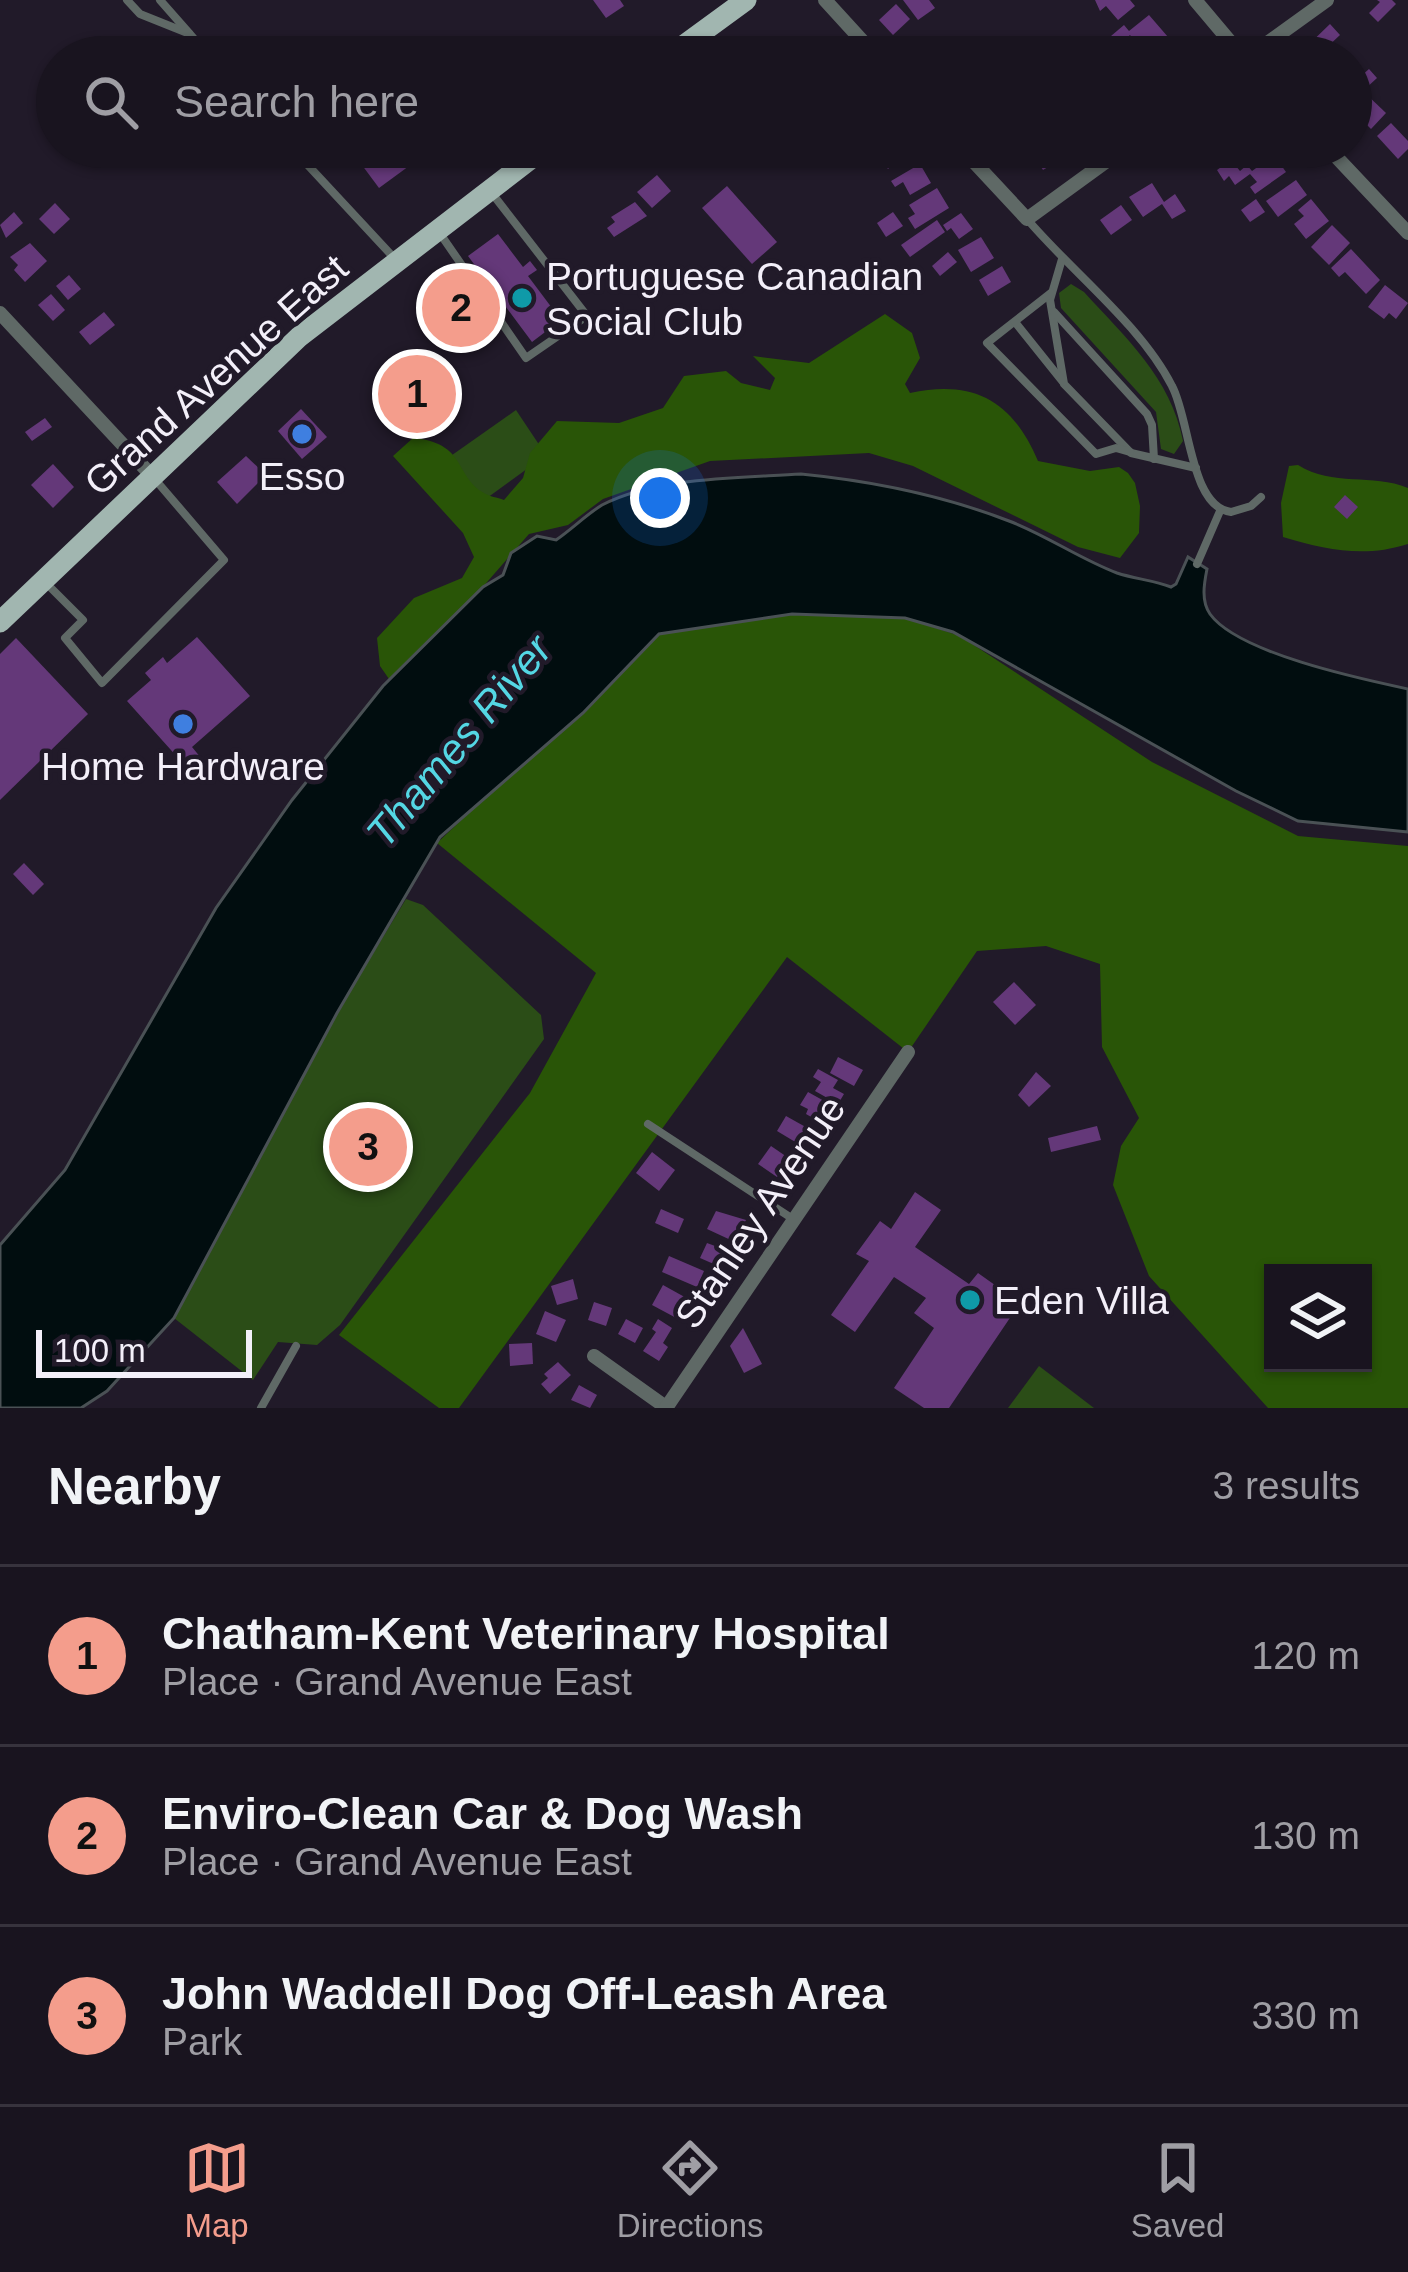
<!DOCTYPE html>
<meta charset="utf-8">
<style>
body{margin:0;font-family:Helvetica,sans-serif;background:#26212c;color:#f1f3f6}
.controls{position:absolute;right:36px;bottom:36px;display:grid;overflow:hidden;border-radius:0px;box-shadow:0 3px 9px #0004}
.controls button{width:108px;height:108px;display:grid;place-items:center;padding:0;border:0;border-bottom:3px solid #37333d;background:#19141f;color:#f1f3f6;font:60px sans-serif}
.scale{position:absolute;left:36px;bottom:30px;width:216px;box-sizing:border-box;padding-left:12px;border:6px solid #f3eff9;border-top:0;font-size:33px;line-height:42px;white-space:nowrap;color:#f3eff9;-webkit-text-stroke:9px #211a29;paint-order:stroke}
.you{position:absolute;left:660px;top:498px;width:42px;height:42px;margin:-30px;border:9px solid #fff;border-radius:50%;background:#1a73e8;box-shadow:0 0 0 18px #1a73e833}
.badge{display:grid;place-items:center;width:78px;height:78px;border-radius:50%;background:#f49d8c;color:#111;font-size:39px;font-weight:700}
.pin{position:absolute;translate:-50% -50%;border:6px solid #fff;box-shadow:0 3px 12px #0006}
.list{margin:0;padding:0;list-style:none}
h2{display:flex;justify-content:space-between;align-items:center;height:156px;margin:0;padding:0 48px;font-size:51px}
h2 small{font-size:39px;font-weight:400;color:#9f9ea4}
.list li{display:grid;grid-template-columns:78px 1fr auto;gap:36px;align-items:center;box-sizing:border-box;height:180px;padding:0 48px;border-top:3px solid #37333d}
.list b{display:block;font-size:45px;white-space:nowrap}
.list p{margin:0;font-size:39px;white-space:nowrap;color:#9f9ea4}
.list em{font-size:39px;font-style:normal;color:#9f9ea4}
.icon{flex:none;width:66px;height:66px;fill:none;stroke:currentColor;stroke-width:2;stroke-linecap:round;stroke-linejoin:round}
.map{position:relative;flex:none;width:1408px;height:1408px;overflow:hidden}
.search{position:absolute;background:#19141f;box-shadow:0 3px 9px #0004;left:36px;right:36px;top:36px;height:132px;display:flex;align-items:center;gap:30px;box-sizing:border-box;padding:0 42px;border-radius:66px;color:#9f9ea4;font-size:45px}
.sheet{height:696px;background:#19141f}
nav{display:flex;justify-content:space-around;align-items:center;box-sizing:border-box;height:168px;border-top:3px solid #37333d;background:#19141f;font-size:33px;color:#9f9ea4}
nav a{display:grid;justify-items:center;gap:6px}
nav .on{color:#f49d8c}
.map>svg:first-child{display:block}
.green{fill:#2b4d17}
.forest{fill:#295507;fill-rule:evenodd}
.water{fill:#010d0f;stroke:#4a5155;stroke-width:3}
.building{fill:#643879}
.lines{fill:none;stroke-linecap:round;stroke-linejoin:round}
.service{stroke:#5f6966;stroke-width:8}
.minor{stroke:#5f6966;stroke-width:14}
.primary{stroke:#a1b6b0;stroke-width:21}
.culture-dot{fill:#0f9aa8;stroke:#211a29;stroke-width:4.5}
.shop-dot{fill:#3f7fe0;stroke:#211a29;stroke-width:4.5}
.labels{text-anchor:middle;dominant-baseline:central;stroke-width:9;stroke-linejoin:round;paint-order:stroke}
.poi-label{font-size:39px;fill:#f3eff9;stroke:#211a29;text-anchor:start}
.street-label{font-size:39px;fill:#f3eff9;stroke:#211a29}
.water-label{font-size:42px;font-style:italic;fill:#54d7e4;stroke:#211a29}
</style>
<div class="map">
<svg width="1408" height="1408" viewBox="0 0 1408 1408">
<rect width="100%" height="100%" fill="#211a29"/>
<g class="green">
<path d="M1071,284l13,8c41,45 87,86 99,149l-9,13 -13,-5 -5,-37 -95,-104 -2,-15z"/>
<polygon points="516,410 546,455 476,506 445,460"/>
<polygon points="406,899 423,905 541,1015 544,1039 340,1325 317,1345 278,1342 253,1380 174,1318 337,1013"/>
<polygon points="1039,1366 1094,1408 1008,1408"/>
</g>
<g class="forest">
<path d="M885,314l27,19 8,25 -15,26 5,9c65,-14 103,9 128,68l52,10 29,-4 9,6 7,10 5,23 -1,27 -19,25 -42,-11 -165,-81 -44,-13 -159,8 -107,38 -35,26 -39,9 -123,141 -17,4 -9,-13 -3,-28 37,-40 48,-20 12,-21 -11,-24 -70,-77 20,-18c54,5 41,38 71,55 6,4 13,4 20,7l19,-22 7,-25 27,-32 62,2 44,-15 21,-32 42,-5 15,12 29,7 5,-12 -22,-22 56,7z"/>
<path d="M1298,465c35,22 74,8 110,23v56c-44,14 -81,6 -125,-7l-2,-34 8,-37z"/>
<path d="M792,614l113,4 55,18 192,126 146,74 110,10v562h-140l-119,-132 -36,-91 8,-39 18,-28 -37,-71 -2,-83 -54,-18 -69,5 -69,101 -121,-95 -328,451h-20l-100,-73 191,-242 66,-120 -159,-130 222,-209zM1273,1273h90v90h-90z"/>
</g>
<path class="water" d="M801,474c71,7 141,21 208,47 37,14 71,38 108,52 18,6 36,7 54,14l5,-3 12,-27 19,12c-3,15 -6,32 3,45 28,39 151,65 198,75v143l-110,-11 -62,-30 -283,-159 -48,-14 -113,-4 -133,20 -76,79 -143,124 -103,176 -163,305 -67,73 -26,17h-81v-163l65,-75 151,-262 76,-108 91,-114 100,-99 20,-12 8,-22 26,-17 19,4c16,-11 31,-26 46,-35 53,-28 139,-27 199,-31z"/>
<g class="building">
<polygon points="593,0 620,0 624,6 606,18"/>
<polygon points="903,0 929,0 935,8 918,20"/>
<polygon points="1095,0 1130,0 1135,6 1118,20 1106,6 1100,11"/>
<polygon points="1377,0 1392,0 1396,4 1378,22 1369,13 1380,2"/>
<polygon points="896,4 910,19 893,35 879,20"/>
<polygon points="1149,15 1168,37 1152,50 1147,45 1142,50 1130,35 1119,45 1111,36 1124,25 1129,31"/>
<polygon points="1330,24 1340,35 1324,50 1331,57 1303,57 1300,53"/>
<polygon points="1171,40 1186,57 1151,57"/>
<polygon points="1369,69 1377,78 1364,90 1360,86 1351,94 1351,74 1355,71 1360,77"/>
<polygon points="1365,93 1386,113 1371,129 1351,109"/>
<polygon points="1391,123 1408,141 1408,149 1398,159 1377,136"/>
<polygon points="370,147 435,147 379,188 356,157"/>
<polygon points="877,147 899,147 905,155 888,169 873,150"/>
<polygon points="1041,147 1049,147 1058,161 1043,170 1032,153"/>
<polygon points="1274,155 1286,172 1255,194 1250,187 1257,182 1250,174 1235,185 1229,176 1224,181 1217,170 1231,160 1240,171 1247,165 1252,171"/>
<polygon points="920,164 931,183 910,195 903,182 895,187 891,181"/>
<polygon points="657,175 671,191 652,208 637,192"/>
<polygon points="1296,180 1307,195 1278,217 1266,201"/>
<polygon points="1152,183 1164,202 1175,194 1186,211 1172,219 1162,204 1143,217 1129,197"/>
<polygon points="727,186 777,242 752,264 702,208"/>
<polygon points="937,188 949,208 915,229 908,218 915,214 909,205"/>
<polygon points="1256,199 1265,212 1250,222 1241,210"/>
<polygon points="1311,199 1329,221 1306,239 1294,224 1304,216 1298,210"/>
<polygon points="635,202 647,216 614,237 607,228 615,222 611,217"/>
<polygon points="55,203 70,219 54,234 39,219"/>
<polygon points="1121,205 1132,220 1111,235 1100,220"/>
<polygon points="14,212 23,223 6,238 0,225"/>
<polygon points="893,212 903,226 886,237 877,223"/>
<polygon points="961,213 973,229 959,239 951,228 947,231 943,225"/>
<polygon points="937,220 945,232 910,257 901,245"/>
<polygon points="1332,225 1350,243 1329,265 1311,247"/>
<polygon points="498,234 523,267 530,261 537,270 528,276 561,320 532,342 468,256"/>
<polygon points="981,237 994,258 971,272 958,250"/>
<polygon points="30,243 47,261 25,282 14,270 18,265 10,257"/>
<polygon points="1351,249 1380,280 1366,294 1345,272 1339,277 1331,268"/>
<polygon points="948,252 957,262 940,276 932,266"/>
<polygon points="1002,266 1011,282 988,296 979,280"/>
<polygon points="69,275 81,289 68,300 56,286"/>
<polygon points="455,281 486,322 468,336 437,294"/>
<polygon points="1385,285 1408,303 1396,319 1389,313 1384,319 1368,307"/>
<polygon points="51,294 65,310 53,321 38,305"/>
<polygon points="104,312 115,325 90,345 79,332"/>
<polygon points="410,357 449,408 419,431 378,383 379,374"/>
<polygon points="301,409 327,437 302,459 278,431"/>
<polygon points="45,418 52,427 32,441 25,432"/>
<polygon points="246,456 266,475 237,504 217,482"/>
<polygon points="53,464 74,487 53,508 31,485"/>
<polygon points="1345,495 1358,507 1347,519 1334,507"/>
<polygon points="197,637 250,696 192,747 201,758 188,769 127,701 151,680 145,673 163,657 167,663"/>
<polygon points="16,638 88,714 0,800 0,654"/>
<polygon points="24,863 44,884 33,895 13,874"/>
<polygon points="1014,982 1036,1005 1015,1025 993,1002"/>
<polygon points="838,1057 863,1070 854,1086 830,1073"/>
<polygon points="818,1069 838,1080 833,1088 844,1094 838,1104 815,1091 821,1082 813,1077"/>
<polygon points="1036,1072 1051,1086 1029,1107 1018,1095"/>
<polygon points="808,1092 835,1107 825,1125 806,1114 808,1109 800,1105"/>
<polygon points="786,1116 811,1130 802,1146 777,1131"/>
<polygon points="1097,1126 1101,1140 1051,1152 1048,1138"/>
<polygon points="771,1146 790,1159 777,1177 758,1164"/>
<polygon points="652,1152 675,1170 659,1191 636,1173"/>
<polygon points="915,1192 941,1210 915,1247 969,1284 978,1273 1020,1303 949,1408 924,1408 894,1388 934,1328 914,1313 926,1298 894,1277 855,1332 831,1315 869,1261 856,1254 880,1221 891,1229"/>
<polygon points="661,1209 684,1219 678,1233 655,1223"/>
<polygon points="716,1211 746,1220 735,1242 707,1229"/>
<polygon points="707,1243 723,1249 716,1265 700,1258"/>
<polygon points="669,1256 704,1271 697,1287 662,1272"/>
<polygon points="573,1279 578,1299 557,1305 551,1286"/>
<polygon points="663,1285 690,1300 680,1320 652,1305"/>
<polygon points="594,1302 612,1308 606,1326 588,1320"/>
<polygon points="545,1311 566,1320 556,1342 536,1334"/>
<polygon points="626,1319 643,1328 635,1343 618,1334"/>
<polygon points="658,1319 672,1328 663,1343 668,1347 659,1361 643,1351 656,1332 652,1329"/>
<polygon points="743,1328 762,1364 744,1373 730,1346"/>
<polygon points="532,1343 533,1364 510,1366 509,1344"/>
<polygon points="558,1362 571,1375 550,1394 541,1384 548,1378 544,1374"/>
<polygon points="579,1385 597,1395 590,1408 571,1400"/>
</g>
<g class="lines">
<g class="service">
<polyline points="127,0 140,14 190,34 210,57"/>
<polyline points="160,0 189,33"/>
<polyline points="291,147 396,260"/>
<path d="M1027,219c45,53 114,106 145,167 18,33 18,121 59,126l20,-6 10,-9"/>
<polyline points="441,235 526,358 587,316 491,192"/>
<polyline points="1062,259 1050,300 1064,384 1131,453 1196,468"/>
<polyline points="1051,293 987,343 1096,454 1116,448 1130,452"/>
<polyline points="1054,312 1147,414 1152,425 1154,459"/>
<polyline points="1015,322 1063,382"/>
<polyline points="1197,564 1220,511"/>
<polyline points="47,584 83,620 65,638 102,683 224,560 153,477"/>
<polyline points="648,1124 793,1219"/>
<polyline points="261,1408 296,1346"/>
</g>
<g class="minor">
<polyline points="825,0 877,57"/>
<polyline points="1195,0 1243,57"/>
<polyline points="1248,57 1327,0"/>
<polyline points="960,147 1027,219 1126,147"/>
<polyline points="1327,147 1408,233"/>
<polyline points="0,313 152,476"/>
<polyline points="594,1356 667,1408"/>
<polyline points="666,1408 908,1052"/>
</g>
<g class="primary">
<polyline points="668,57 746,0"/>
<polyline points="0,622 299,337 546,147"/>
</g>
</g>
<g class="culture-dot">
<circle cx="522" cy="298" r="12"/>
<circle cx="970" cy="1300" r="12"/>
</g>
<g class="shop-dot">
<circle cx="302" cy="434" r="12"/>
<circle cx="183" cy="724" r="12"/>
</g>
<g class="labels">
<g class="poi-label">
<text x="546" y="276">Portuguese Canadian<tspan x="546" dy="45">Social Club</tspan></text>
<text x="302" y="476" text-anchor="middle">Esso</text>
<text x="183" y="766" text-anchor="middle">Home Hardware</text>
<text x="994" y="1300">Eden Villa</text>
</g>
<g class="street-label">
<text transform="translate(216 375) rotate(-42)">Grand Avenue East</text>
<text transform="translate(760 1212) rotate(-56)">Stanley Avenue</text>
</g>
<g class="water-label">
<text transform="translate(459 741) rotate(-50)">Thames River</text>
</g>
</g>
</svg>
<div class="controls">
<button><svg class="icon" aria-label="layers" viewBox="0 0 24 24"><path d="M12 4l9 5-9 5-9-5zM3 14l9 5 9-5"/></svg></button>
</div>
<div class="scale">100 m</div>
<div class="you"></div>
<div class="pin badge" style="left:417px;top:394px">1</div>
<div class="pin badge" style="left:461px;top:308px">2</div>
<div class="pin badge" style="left:368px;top:1147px">3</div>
<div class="search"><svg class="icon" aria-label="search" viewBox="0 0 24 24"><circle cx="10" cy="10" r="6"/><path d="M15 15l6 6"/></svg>Search here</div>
</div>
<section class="sheet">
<h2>Nearby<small>3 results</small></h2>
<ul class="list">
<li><span class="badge">1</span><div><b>Chatham-Kent Veterinary Hospital</b><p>Place · Grand Avenue East</p></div><em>120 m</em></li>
<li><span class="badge">2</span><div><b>Enviro-Clean Car &amp; Dog Wash</b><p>Place · Grand Avenue East</p></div><em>130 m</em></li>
<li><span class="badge">3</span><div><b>John Waddell Dog Off-Leash Area</b><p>Park</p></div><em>330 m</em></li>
</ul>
</section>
<nav>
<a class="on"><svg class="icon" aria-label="map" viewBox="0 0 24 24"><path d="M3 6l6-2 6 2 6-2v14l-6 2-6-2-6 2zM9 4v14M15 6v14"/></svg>Map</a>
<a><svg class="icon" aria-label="directions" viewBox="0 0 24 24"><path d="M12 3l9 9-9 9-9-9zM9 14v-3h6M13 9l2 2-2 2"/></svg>Directions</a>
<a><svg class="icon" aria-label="saved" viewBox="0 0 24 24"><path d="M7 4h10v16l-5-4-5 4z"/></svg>Saved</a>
</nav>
